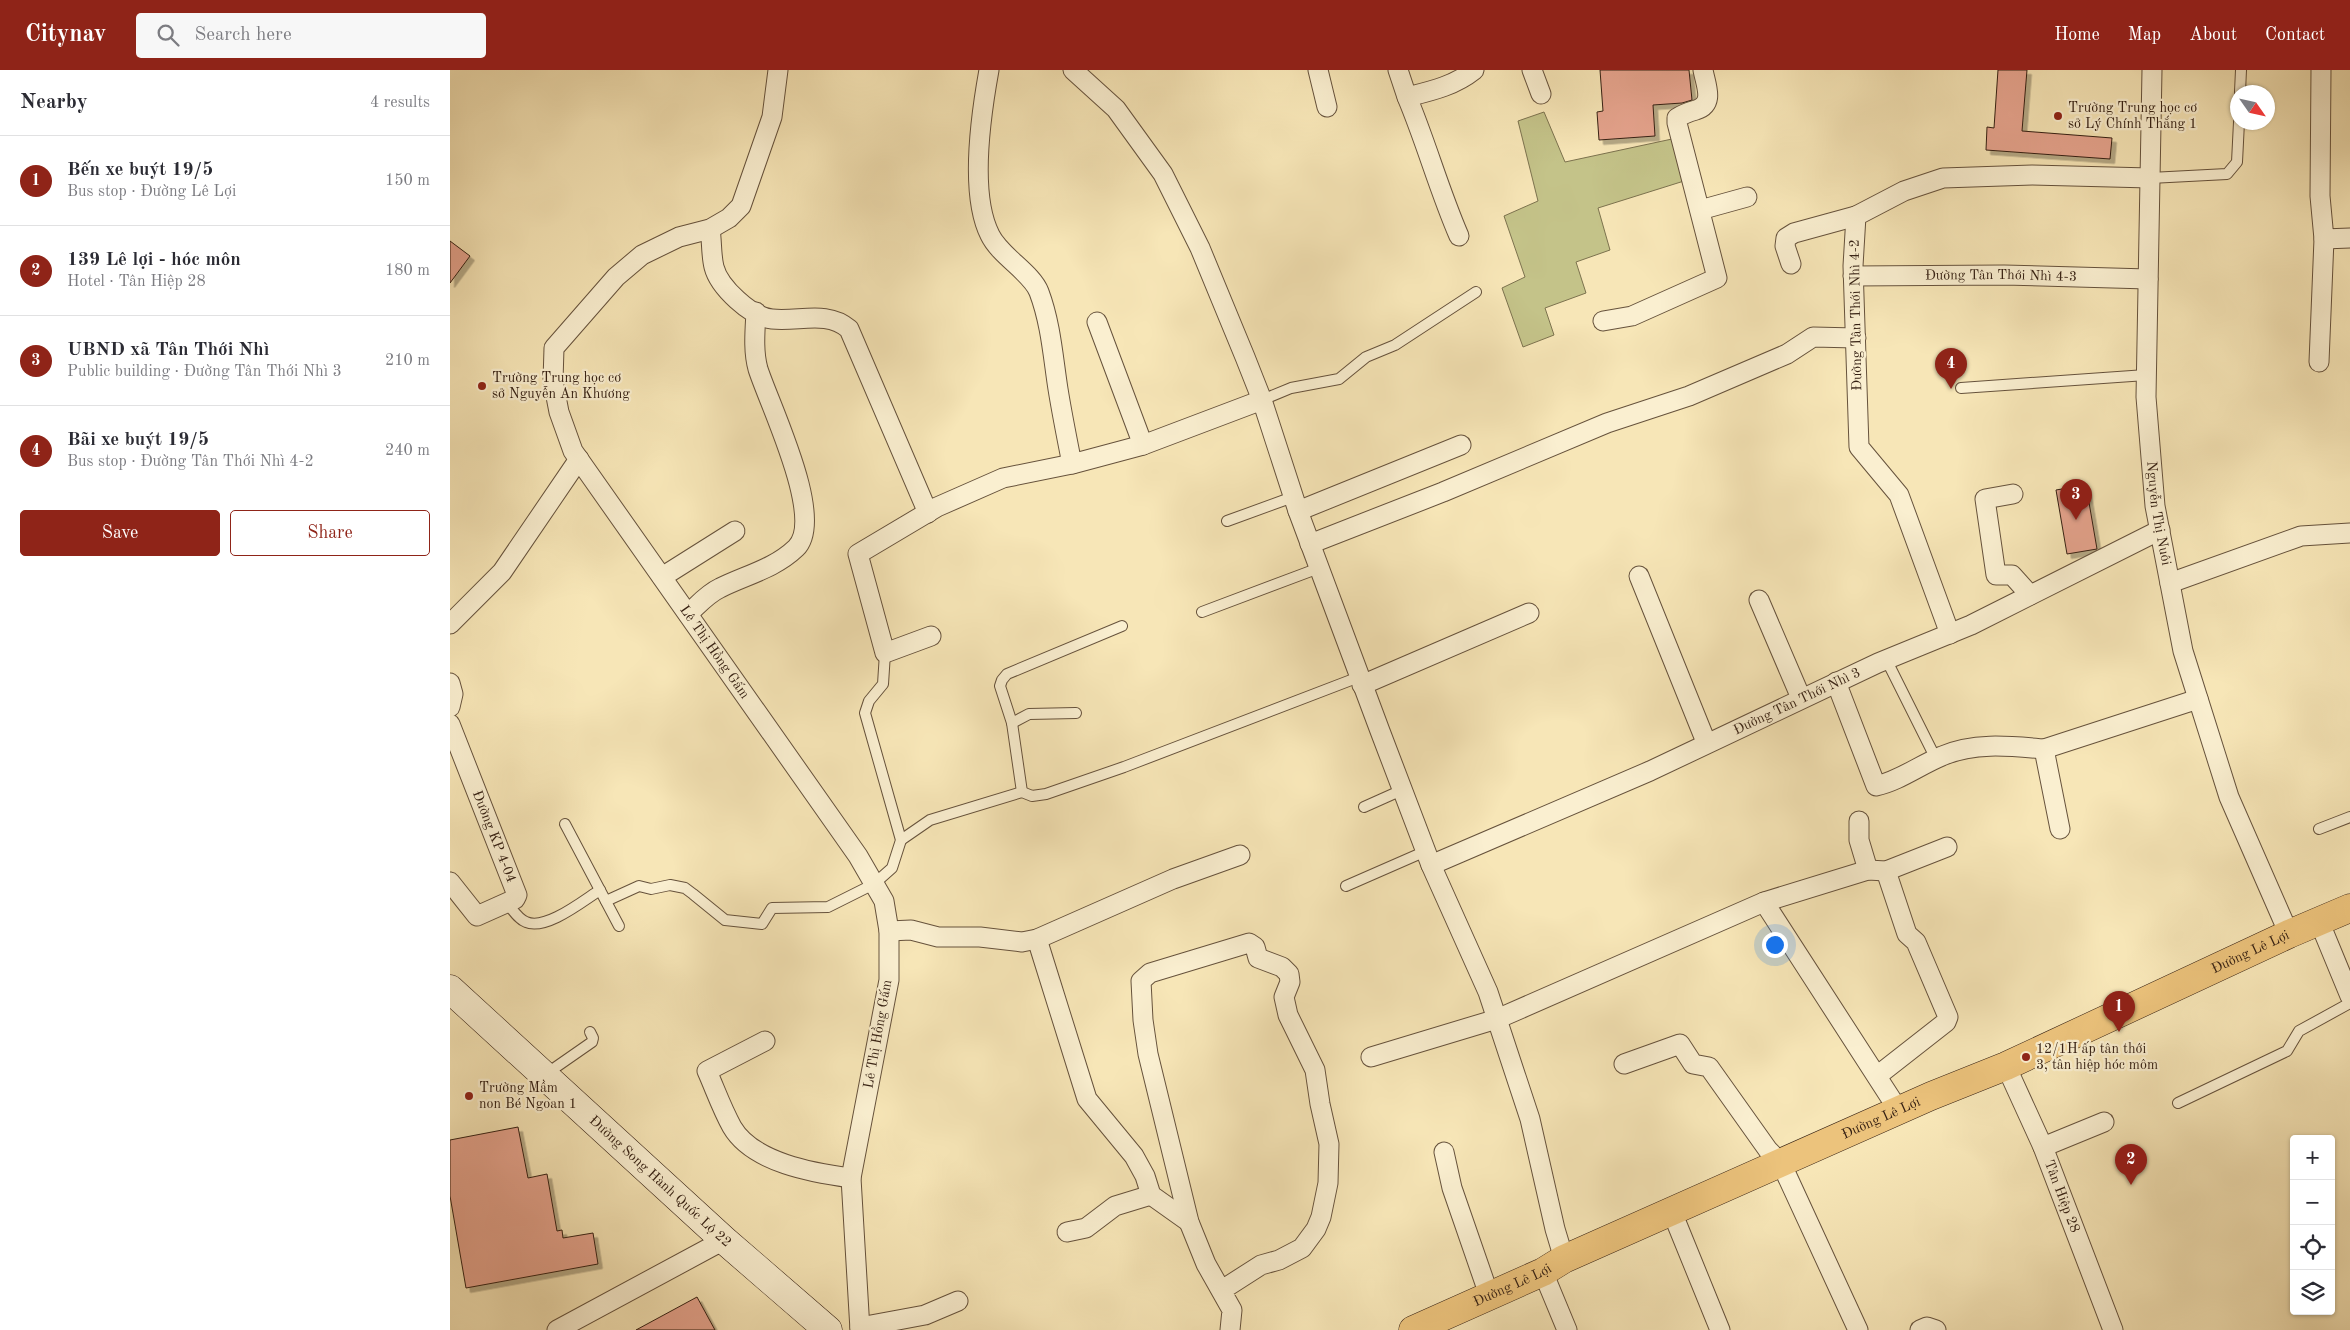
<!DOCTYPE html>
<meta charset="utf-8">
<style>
body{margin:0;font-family:"Old Standard TT",serif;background:#f7f7f7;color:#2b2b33}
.controls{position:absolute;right:15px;bottom:15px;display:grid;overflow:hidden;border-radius:5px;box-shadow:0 1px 4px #0004}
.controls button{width:45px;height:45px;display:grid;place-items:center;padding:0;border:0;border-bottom:1px solid #e1e1e2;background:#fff;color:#2b2b33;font:25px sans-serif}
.compass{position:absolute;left:1780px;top:15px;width:45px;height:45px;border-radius:50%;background:#fff;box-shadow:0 1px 4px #0004;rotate:124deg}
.you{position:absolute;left:1324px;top:874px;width:18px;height:18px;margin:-12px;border:4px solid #fff;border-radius:50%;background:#1a73e8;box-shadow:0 0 0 8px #1a73e833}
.badge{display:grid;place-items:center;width:32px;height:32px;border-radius:50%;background:#8f2418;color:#fff;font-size:16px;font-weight:700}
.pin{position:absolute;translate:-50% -41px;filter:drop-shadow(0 1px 2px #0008)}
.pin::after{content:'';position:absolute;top:26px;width:18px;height:15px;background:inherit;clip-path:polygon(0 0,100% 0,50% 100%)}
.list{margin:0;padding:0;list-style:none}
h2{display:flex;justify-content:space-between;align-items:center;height:65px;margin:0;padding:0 20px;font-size:21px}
h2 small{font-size:16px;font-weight:400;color:#7c7c81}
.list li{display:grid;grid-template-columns:32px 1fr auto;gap:15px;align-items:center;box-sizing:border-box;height:90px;padding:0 20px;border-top:1px solid #e1e1e2}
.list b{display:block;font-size:19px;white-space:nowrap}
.list p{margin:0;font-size:16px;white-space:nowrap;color:#7c7c81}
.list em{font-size:16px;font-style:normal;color:#7c7c81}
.actions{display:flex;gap:10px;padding:15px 20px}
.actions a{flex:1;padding:11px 0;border:1px solid #8f2418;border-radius:5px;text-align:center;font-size:18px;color:#8f2418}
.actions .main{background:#8f2418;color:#fff}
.icon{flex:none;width:28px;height:28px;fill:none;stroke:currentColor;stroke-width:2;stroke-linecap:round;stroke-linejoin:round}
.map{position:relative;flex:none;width:1900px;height:1260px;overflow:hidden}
header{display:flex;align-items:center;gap:30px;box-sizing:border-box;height:70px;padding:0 25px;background:#8f2418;color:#fff}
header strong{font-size:24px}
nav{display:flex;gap:28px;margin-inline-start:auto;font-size:18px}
.search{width:350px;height:45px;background:#f7f7f7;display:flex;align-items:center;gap:12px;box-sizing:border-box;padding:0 18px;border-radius:5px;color:#7c7c81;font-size:19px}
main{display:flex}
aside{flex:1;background:#fff}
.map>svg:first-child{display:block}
.green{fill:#c4c389;stroke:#7c724e}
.building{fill:#e6a48e;stroke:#352013;filter:url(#shadow)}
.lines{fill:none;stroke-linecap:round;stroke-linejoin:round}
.lane-casing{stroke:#66523c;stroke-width:12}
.street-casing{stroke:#66523c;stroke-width:21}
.secondary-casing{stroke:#352013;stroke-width:29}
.primary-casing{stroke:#352013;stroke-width:29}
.lane{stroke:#faefd0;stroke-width:10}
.street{stroke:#faefd0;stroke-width:19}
.secondary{stroke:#faefd0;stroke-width:28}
.primary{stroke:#ecc37c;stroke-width:28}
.poi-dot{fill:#8f2418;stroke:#faefd0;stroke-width:2}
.labels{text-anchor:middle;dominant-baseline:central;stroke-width:4.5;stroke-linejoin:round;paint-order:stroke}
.poi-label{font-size:14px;fill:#352013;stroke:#faefd0;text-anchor:start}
.street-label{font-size:14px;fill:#352013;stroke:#faefd0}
</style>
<header>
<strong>Citynav</strong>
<div class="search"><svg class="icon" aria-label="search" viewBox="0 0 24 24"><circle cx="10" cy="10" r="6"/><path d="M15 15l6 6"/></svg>Search here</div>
<nav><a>Home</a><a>Map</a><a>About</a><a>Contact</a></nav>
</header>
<main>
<aside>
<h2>Nearby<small>4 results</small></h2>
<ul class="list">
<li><span class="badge">1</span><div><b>Bến xe buýt 19/5</b><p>Bus stop · Đường Lê Lợi</p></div><em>150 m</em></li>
<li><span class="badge">2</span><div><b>139 Lê lợi - hóc môn</b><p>Hotel · Tân Hiệp 28</p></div><em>180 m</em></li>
<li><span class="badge">3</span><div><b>UBND xã Tân Thới Nhì</b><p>Public building · Đường Tân Thới Nhì 3</p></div><em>210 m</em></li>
<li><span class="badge">4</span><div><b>Bãi xe buýt 19/5</b><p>Bus stop · Đường Tân Thới Nhì 4-2</p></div><em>240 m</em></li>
</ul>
<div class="actions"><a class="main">Save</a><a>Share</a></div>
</aside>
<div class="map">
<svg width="1900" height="1260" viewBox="0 0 1900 1260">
<defs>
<filter id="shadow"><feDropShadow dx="4.5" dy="4.5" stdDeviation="0" flood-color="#0004"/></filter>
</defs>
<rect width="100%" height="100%" fill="#f7e6b7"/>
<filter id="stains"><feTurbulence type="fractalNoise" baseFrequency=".004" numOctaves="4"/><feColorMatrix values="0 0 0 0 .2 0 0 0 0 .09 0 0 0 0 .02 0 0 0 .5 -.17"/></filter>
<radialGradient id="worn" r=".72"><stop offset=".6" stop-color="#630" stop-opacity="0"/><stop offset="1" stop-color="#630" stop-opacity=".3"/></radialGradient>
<polygon class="green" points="1094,42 1115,92 1222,69 1234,111 1148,138 1160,180 1126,192 1136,223 1095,238 1104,265 1073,277 1052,218 1075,207 1054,146 1088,131 1068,51"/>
<g class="building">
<polygon points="1150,0 1239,0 1242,30 1232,33 1203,35 1205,66 1149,70 1147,42 1153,41"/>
<polygon points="1548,0 1577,0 1572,61 1662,68 1660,89 1536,80 1537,57 1544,58"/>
<polygon points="0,171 20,186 0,213"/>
<polygon points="1636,415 1647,479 1617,484 1606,420"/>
<polygon points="68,1057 78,1108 97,1104 107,1161 112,1160 113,1168 143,1163 148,1194 16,1218 0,1126 0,1070"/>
<polygon points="247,1227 265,1260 186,1260"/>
</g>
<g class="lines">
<g class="lane-casing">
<g id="lane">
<polyline points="1790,22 1791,0"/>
<polyline points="1700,108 1777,104 1787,92 1789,52"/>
<polyline points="1511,318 1696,305"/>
<polyline points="812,330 841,318 889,309 916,287 945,275 1026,222"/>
<polyline points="777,451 843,427"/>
<polyline points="752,542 869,498"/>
<polyline points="1436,589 1486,689"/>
<polyline points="562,653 579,644 626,643"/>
<polyline points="572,722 562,653 550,616 552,610 557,604 672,556"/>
<polyline points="914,737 952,720"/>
<polyline points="115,754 169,856"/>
<polyline points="1869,759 1900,747"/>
<polyline points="451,770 480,750 572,722 582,726 596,724 674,697 909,607"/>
<polyline points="896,816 976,781"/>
<polyline points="156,831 189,816 201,819 220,815 235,818 243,824 275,850 312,854 322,838 378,837 424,814 442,798 451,770 415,643 419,631 433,614 435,583"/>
<path d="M57,833c6,7 11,16 19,19 20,9 58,-22 74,-32"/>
<polyline points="96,1004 142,972 143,968 140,962"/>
<polyline points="1728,1033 1837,981 1849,961 1900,933"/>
</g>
</g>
<g class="street-casing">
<g id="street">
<path id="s1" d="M328,0l-6,47 -31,89 -12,12 -19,11 -31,8 -37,18 -26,22 -62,71 -1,33 6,31 14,39 285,405 26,45 5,30v49l-38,198 9,152"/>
<path d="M539,0c-8,44 -20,124 1,165 10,21 42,38 49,57 12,32 14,65 19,97 4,25 9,50 14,75l71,-19"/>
<polyline points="623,0 666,39 713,104 750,178 795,287 812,330 848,441 930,661 981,795 1038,922 1080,1049 1105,1159 1114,1189"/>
<polyline points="868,0 877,37"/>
<path d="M948,0l9,27c24,-6 47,-11 67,-27"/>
<polyline points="1082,0 1091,24"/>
<path id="s2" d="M1702,0l-6,327 9,109 28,145 46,146 60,137"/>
<polyline points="1871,0 1870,126 1874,169 1900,168"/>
<path d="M957,27c19,45 32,93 52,139"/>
<polyline points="1250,140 1297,127"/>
<path d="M260,159c2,12 1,26 4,38 5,20 37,50 58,52 27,3 55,-9 77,10l79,184"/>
<polyline points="1341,194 1335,176 1336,168 1344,163 1406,146"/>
<path id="s3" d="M1403,206l151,-1 144,4"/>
<path d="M1153,251l29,-5 85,-38 -40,-155v-5c6,-4 12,-6 19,-8 19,-6 10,-24 7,-40"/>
<polyline points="647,252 693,375 812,330"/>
<polyline points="1869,292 1874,169"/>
<polyline points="1563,424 1535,429 1546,505 1562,505 1580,525"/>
<polyline points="848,441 1011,375"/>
<polyline points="860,474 993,422 1157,353 1239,326 1337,284 1363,267 1406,268"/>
<polyline points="1189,506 1256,672"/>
<polyline points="212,507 285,461"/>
<polyline points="1720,513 1851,466 1900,463"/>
<polyline points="1309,530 1351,628"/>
<path d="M238,544c10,-9 19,-20 32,-26 26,-13 54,-19 76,-40 30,-29 -27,-144 -38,-179 -5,-18 -3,-38 -2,-57"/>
<polyline points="0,554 52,502 129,389"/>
<polyline points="1500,564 1449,425 1409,377 1403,196 1406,146 1454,121 1493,108 1582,105 1700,108"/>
<polyline points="481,566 435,583 408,484 487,437 553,408 622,394"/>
<path d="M1386,612l40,104c23,-5 44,-21 66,-30 32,-14 68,-10 102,-7"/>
<polyline points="0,613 3,624 0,637"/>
<polyline points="912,615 1079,543"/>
<path id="s4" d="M0,654l67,171 -2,4 -38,17 -27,-34"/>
<polyline points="1409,751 1409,770 1418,800"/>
<polyline points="1610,759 1594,679 1748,629"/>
<path id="s5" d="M981,795l219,-94 228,-108 93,-38 189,-95"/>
<polyline points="1314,832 1449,1041"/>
<polyline points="1869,851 1900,926"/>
<polyline points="439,861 461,860 488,867 530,867 572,872 587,869 723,809 790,785"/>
<polyline points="587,869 637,1029 684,1086 695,1106 701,1125 739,1152"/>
<path d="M315,971l-58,30c8,18 15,38 25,56 21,36 82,46 119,51"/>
<polyline points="921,987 1047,949 1314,832 1418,800 1436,801 1497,777"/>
<polyline points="1174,994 1230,974 1243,994 1259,997 1318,1080 1331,1093 1408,1260"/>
<path id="s6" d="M1556,996l37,81 70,183"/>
<polyline points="1427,1006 1496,952 1498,947 1466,872 1457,864 1436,801"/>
<polyline points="1593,1077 1654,1052"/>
<polyline points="994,1082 1002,1118 1039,1225"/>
<polyline points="1222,1142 1270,1260"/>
<polyline points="617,1162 636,1158 665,1136 701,1125"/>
<polyline points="1093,1202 1117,1260"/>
<polyline points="772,1220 811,1195 829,1190 852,1178 866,1159 871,1147 878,1113 879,1074 870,1034 865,1000 838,945 834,927 840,912 839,904 832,897 808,888 805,877 799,873 700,903 691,911 693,950 698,984 739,1152 756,1194 782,1240 780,1260"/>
<polyline points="410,1257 475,1245 508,1231"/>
<polyline points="107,1260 274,1170"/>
<polyline points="1470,1260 1477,1257 1486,1260"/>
</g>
</g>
<g class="secondary-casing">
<g id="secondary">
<path id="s7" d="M0,919l274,251 104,90"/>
</g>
</g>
<g class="primary-casing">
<g id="primary">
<path id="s8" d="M963,1260l130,-58 21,-13 367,-163 75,-30 283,-132 61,-26"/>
</g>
</g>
<use href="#lane" class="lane"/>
<use href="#street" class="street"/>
<use href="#secondary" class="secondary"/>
<use href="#primary" class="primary"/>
</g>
<g class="poi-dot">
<circle cx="1608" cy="46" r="5"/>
<circle cx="32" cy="316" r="5"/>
<circle cx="1576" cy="987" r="5"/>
<circle cx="19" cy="1026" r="5"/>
</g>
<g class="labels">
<g class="poi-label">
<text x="1618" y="38">Trường Trung học cơ<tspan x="1618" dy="16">sở Lý Chính Thắng 1</tspan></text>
<text x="42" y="308">Trường Trung học cơ<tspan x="42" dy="16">sở Nguyễn An Khương</tspan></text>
<text x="1586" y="979">12/1H ấp tân thới<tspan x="1586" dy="16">3, tân hiệp hóc môm</tspan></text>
<text x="29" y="1018">Trường Mầm<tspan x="29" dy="16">non Bé Ngoan 1</tspan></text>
</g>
<g class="street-label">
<text stroke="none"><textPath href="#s3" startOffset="148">Đường Tân Thới Nhì 4-3</textPath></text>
<text transform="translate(1406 245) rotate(-91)">Đường Tân Thới Nhì 4-2</text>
<text stroke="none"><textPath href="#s2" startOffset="444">Nguyễn Thị Nuôi</textPath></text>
<text stroke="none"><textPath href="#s1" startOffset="734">Lê Thị Hồng Gấm</textPath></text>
<text stroke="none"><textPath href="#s5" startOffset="401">Đường Tân Thới Nhì 3</textPath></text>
<text stroke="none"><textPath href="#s4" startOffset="121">Đường KP 4-04</textPath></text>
<text stroke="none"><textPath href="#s8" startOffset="919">Đường Lê Lợi</textPath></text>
<text transform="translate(428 964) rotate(-80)">Lê Thị Hồng Gấm</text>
<text stroke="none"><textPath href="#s8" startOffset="514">Đường Lê Lợi</textPath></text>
<text stroke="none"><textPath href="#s7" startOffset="285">Đường Song Hành Quốc Lộ 22</textPath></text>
<text stroke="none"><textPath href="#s6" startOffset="142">Tân Hiệp 28</textPath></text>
<text stroke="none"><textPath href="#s8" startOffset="109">Đường Lê Lợi</textPath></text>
</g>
</g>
<rect width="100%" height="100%" filter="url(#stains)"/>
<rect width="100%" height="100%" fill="url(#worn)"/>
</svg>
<div class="controls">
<button>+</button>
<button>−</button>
<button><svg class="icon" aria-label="locate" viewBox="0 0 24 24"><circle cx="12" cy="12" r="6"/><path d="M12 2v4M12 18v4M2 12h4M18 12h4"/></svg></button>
<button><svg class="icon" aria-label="layers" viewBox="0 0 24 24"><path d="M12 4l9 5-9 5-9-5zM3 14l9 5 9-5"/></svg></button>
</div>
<svg class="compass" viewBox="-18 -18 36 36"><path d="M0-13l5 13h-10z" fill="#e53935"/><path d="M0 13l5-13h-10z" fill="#7c7c81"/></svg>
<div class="you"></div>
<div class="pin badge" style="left:1669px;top:962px">1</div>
<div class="pin badge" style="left:1681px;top:1115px">2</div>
<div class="pin badge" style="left:1626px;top:450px">3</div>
<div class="pin badge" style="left:1501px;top:319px">4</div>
</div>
</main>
